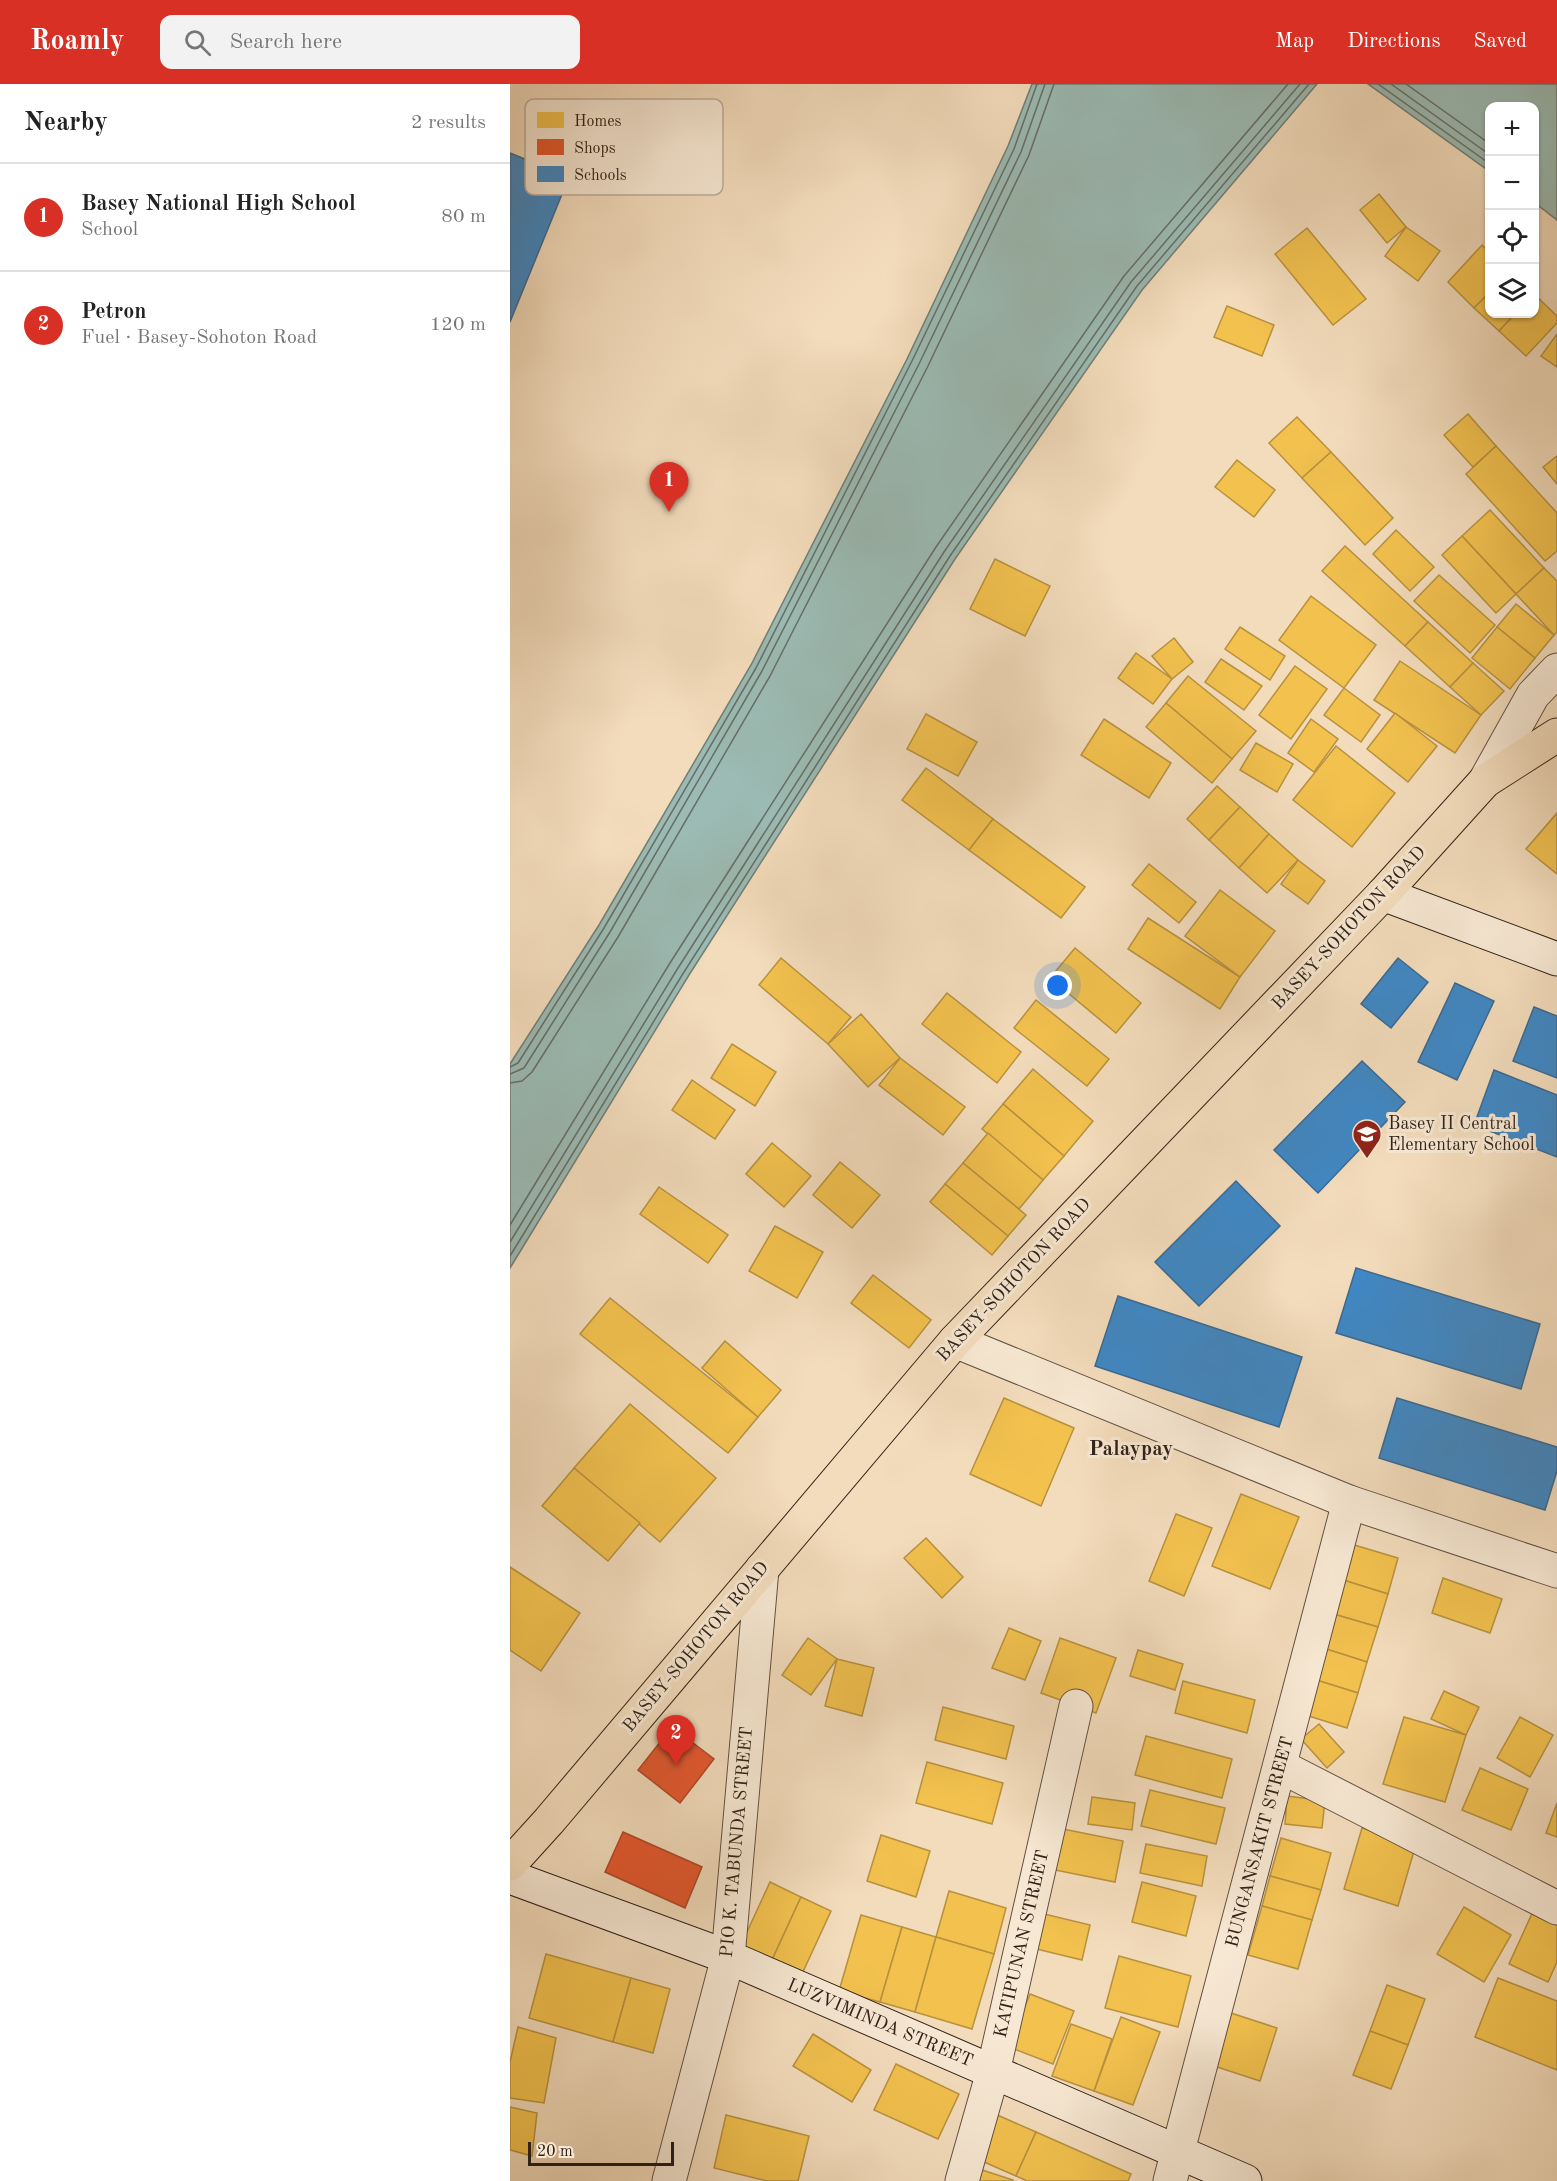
<!DOCTYPE html>
<meta charset="utf-8">
<style>
body{margin:0;font-family:"Old Standard TT",serif;background:#f2f2f2;color:#222}
.controls{position:absolute;right:18px;top:18px;display:grid;overflow:hidden;border-radius:12px;box-shadow:0 2px 4px #0004}
.controls button{width:54px;height:54px;display:grid;place-items:center;padding:0;border:0;border-bottom:2px solid #e0e0e0;background:#fff;color:#222;font:30px sans-serif}
.scale{position:absolute;left:18px;bottom:15px;width:146px;box-sizing:border-box;padding-left:6px;border:3px solid #312218;border-top:0;font-size:16px;line-height:21px;white-space:nowrap;color:#312218;-webkit-text-stroke:4px #f7e8d3;paint-order:stroke}
.you{position:absolute;left:548px;top:902px;width:21px;height:21px;margin:-15px;border:4px solid #fff;border-radius:50%;background:#1a73e8;box-shadow:0 0 0 9px #1a73e833}
.badge{display:grid;place-items:center;width:39px;height:39px;border-radius:50%;background:#d93025;color:#fff;font-size:20px;font-weight:700}
.pin{position:absolute;translate:-50% -50px;filter:drop-shadow(0 2px 3px #0008)}
.pin::after{content:'';position:absolute;top:32px;width:21px;height:18px;background:inherit;clip-path:polygon(0 0,100% 0,50% 100%)}
.list{margin:0;padding:0;list-style:none}
h2{display:flex;justify-content:space-between;align-items:center;height:78px;margin:0;padding:0 24px;font-size:26px}
h2 small{font-size:20px;font-weight:400;color:#767676}
.list li{display:grid;grid-template-columns:39px 1fr auto;gap:18px;align-items:center;box-sizing:border-box;height:108px;padding:0 24px;border-top:2px solid #e0e0e0}
.list b{display:block;font-size:22px;white-space:nowrap}
.list p{margin:0;font-size:20px;white-space:nowrap;color:#767676}
.list em{font-size:20px;font-style:normal;color:#767676}
.icon{flex:none;width:33px;height:33px;fill:none;stroke:currentColor;stroke-width:2;stroke-linecap:round;stroke-linejoin:round}
.map{position:relative;flex:none;width:1047px;height:2097px;overflow:hidden}
header{display:flex;align-items:center;gap:36px;box-sizing:border-box;height:84px;padding:0 30px;background:#d93025;color:#fff}
header strong{font-size:28px}
nav{display:flex;gap:33px;margin-inline-start:auto;font-size:21px}
.search{width:420px;height:54px;background:#f2f2f2;display:flex;align-items:center;gap:15px;box-sizing:border-box;padding:0 21px;border-radius:12px;color:#767676;font-size:22px}
main{display:flex}
aside{flex:1;background:#fff}
.map>svg:first-child{display:block}
.water{fill:#9bbbb4;stroke:#717e76;stroke-width:1.5}
.homes{fill:#f2c14e;stroke:#b8913e;stroke-width:1.5}
.shops{fill:#e4572e;stroke:#ae4727;stroke-width:1.5}
.schools{fill:#3f88c5;stroke:#3b6991;stroke-width:1.5}
.lines{fill:none;stroke-linecap:round;stroke-linejoin:round}
.shore{stroke:#666e66;stroke-width:1.5}
.street-casing{stroke:#625041;stroke-width:35}
.secondary-casing{stroke:#312218;stroke-width:35}
.primary-casing{stroke:#312218;stroke-width:35}
.street{stroke:#f7e8d3;stroke-width:33}
.secondary{stroke:#f7e8d3;stroke-width:33}
.primary{stroke:#f3dcbc;stroke-width:33}
.labels{text-anchor:middle;dominant-baseline:central;stroke-width:6;stroke-linejoin:round;paint-order:stroke}
.street-label{font-size:18px;fill:#312218;stroke:#f7e8d3}
.poi-label{font-size:18px;fill:#312218;stroke:#f7e8d3;text-anchor:start}
.quarter-label{font-size:21px;font-weight:bold;fill:#312218;stroke:#f7e8d3}
.key{fill:#f7e8d3;stroke:#bcad9b;stroke-width:1.5}
.key-label{font-size:16px;fill:#312218}
</style>
<header>
<strong>Roamly</strong>
<div class="search"><svg class="icon" aria-label="search" viewBox="0 0 24 24"><circle cx="10" cy="10" r="6"/><path d="M15 15l6 6"/></svg>Search here</div>
<nav><a>Map</a><a>Directions</a><a>Saved</a></nav>
</header>
<main>
<aside>
<h2>Nearby<small>2 results</small></h2>
<ul class="list">
<li><span class="badge">1</span><div><b>Basey National High School</b><p>School</p></div><em>80 m</em></li>
<li><span class="badge">2</span><div><b>Petron</b><p>Fuel · Basey-Sohoton Road</p></div><em>120 m</em></li>
</ul>
</aside>
<div class="map">
<svg width="1047" height="2097" viewBox="0 0 1047 2097">
<rect width="100%" height="100%" fill="#f3dcbc"/>
<filter id="stains"><feTurbulence type="fractalNoise" baseFrequency=".00333" numOctaves="4"/><feColorMatrix values="0 0 0 0 .2 0 0 0 0 .09 0 0 0 0 .02 0 0 0 .5 -.17"/></filter>
<radialGradient id="worn" r=".72"><stop offset=".6" stop-color="#630" stop-opacity="0"/><stop offset="1" stop-color="#630" stop-opacity=".3"/></radialGradient>
<g class="water">
<polygon points="522,0 807,0 632,206 445,475 179,891 0,1184 0,980 89,841 241,581 397,275 498,62"/>
<polygon points="858,0 1047,0 1047,136 1025,119 1024,22 980,22 979,87"/>
</g>
<g class="homes">
<polygon points="869,110 896,143 877,159 850,126"/>
<polygon points="896,143 930,167 908,197 875,172"/>
<polygon points="797,144 856,215 823,241 765,170"/>
<polygon points="972,161 980,169 980,208 964,224 938,198"/>
<polygon points="980,208 980,230 1005,230 989,247 964,224"/>
<polygon points="1024,210 1047,232 1047,239 1016,272 989,247 1005,230 1024,230"/>
<polygon points="717,222 764,241 752,272 704,253"/>
<polygon points="1047,250 1047,283 1031,272"/>
<polygon points="958,330 986,362 963,383 934,351"/>
<polygon points="787,333 821,368 792,394 759,359"/>
<polygon points="986,362 1047,429 1047,467 1035,477 956,390"/>
<polygon points="821,368 883,434 855,461 792,394"/>
<polygon points="1047,372 1047,400 1033,383"/>
<polygon points="727,376 765,406 744,433 705,403"/>
<polygon points="980,426 1034,484 1006,510 952,452"/>
<polygon points="886,446 924,483 900,507 863,470"/>
<polygon points="952,452 1006,510 986,529 932,471"/>
<polygon points="835,462 918,538 895,562 812,487"/>
<polygon points="485,475 540,502 515,552 460,525"/>
<polygon points="1034,484 1047,497 1047,548 1044,551 1006,510"/>
<polygon points="929,491 985,541 960,569 904,517"/>
<polygon points="801,512 866,561 834,604 769,556"/>
<polygon points="1006,520 1044,551 1025,574 987,543"/>
<polygon points="918,538 963,579 940,603 895,562"/>
<polygon points="730,543 775,572 760,596 715,565"/>
<polygon points="987,543 1025,574 1000,605 962,574"/>
<polygon points="664,554 683,578 662,595 642,572"/>
<polygon points="626,569 662,595 643,620 608,594"/>
<polygon points="711,575 752,602 734,626 695,598"/>
<polygon points="890,577 971,631 945,669 864,616"/>
<polygon points="963,579 994,607 971,631 940,603"/>
<polygon points="785,582 817,605 781,655 749,631"/>
<polygon points="678,592 746,647 722,675 656,619"/>
<polygon points="834,604 870,631 851,658 814,631"/>
<polygon points="656,619 722,675 702,699 636,643"/>
<polygon points="885,629 927,662 898,698 857,665"/>
<polygon points="416,630 467,658 448,692 397,665"/>
<polygon points="594,635 661,679 639,714 571,671"/>
<polygon points="801,635 828,655 804,688 778,669"/>
<polygon points="746,659 783,680 767,708 730,686"/>
<polygon points="826,662 885,709 842,763 783,716"/>
<polygon points="416,684 483,735 459,766 392,716"/>
<polygon points="707,702 730,723 699,756 677,735"/>
<polygon points="730,723 759,750 729,784 699,756"/>
<polygon points="1047,729 1047,790 1016,765"/>
<polygon points="483,735 575,803 551,834 459,766"/>
<polygon points="759,750 788,776 757,809 729,784"/>
<polygon points="788,776 815,797 798,820 771,800"/>
<polygon points="639,780 686,818 669,839 622,801"/>
<polygon points="710,806 765,847 730,893 675,852"/>
<polygon points="638,834 730,893 710,925 618,865"/>
<polygon points="565,864 631,919 606,949 540,894"/>
<polygon points="271,874 341,933 318,960 249,901"/>
<polygon points="437,909 511,968 487,999 412,940"/>
<polygon points="526,916 599,975 577,1002 504,944"/>
<polygon points="351,930 390,974 358,1003 318,960"/>
<polygon points="222,960 266,988 245,1022 201,994"/>
<polygon points="390,974 455,1023 433,1051 369,1001"/>
<polygon points="523,985 583,1037 554,1072 493,1020"/>
<polygon points="182,996 225,1026 205,1055 162,1026"/>
<polygon points="493,1020 554,1072 533,1096 472,1045"/>
<polygon points="478,1049 533,1096 509,1125 453,1079"/>
<polygon points="262,1059 301,1092 274,1123 236,1090"/>
<polygon points="330,1078 370,1111 342,1144 303,1111"/>
<polygon points="453,1079 516,1131 498,1152 435,1100"/>
<polygon points="435,1100 498,1152 482,1171 420,1118"/>
<polygon points="149,1103 218,1151 198,1179 130,1130"/>
<polygon points="265,1142 313,1168 287,1214 239,1187"/>
<polygon points="363,1191 421,1236 399,1264 341,1219"/>
<polygon points="100,1214 248,1333 218,1369 70,1250"/>
<polygon points="215,1257 271,1306 248,1333 192,1284"/>
<polygon points="494,1314 564,1344 531,1422 460,1390"/>
<polygon points="120,1320 206,1394 150,1458 64,1384"/>
<polygon points="64,1384 130,1439 98,1477 32,1422"/>
<polygon points="731,1410 789,1433 760,1505 702,1482"/>
<polygon points="666,1430 702,1444 674,1512 639,1497"/>
<polygon points="416,1454 453,1493 432,1514 394,1474"/>
<polygon points="841,1460 888,1474 878,1510 830,1495"/>
<polygon points="0,1483 70,1529 31,1587 0,1566"/>
<polygon points="933,1494 992,1515 980,1549 922,1529"/>
<polygon points="830,1495 878,1510 868,1543 820,1529"/>
<polygon points="820,1529 868,1543 857,1578 810,1563"/>
<polygon points="499,1544 531,1557 515,1596 482,1584"/>
<polygon points="298,1554 327,1575 301,1611 272,1591"/>
<polygon points="550,1554 606,1574 586,1629 531,1609"/>
<polygon points="810,1563 857,1578 848,1609 800,1594"/>
<polygon points="628,1566 673,1580 665,1606 620,1592"/>
<polygon points="327,1575 364,1584 352,1632 315,1622"/>
<polygon points="800,1594 848,1609 837,1644 789,1629"/>
<polygon points="673,1597 745,1616 737,1649 665,1629"/>
<polygon points="934,1607 969,1623 956,1651 921,1635"/>
<polygon points="433,1623 504,1642 496,1675 425,1656"/>
<polygon points="894,1633 956,1651 935,1718 873,1700"/>
<polygon points="1010,1633 1043,1651 1020,1693 987,1674"/>
<polygon points="809,1640 834,1668 817,1684 791,1655"/>
<polygon points="636,1652 722,1675 712,1714 625,1691"/>
<polygon points="417,1678 493,1699 482,1740 406,1719"/>
<polygon points="970,1684 1018,1705 1001,1746 952,1726"/>
<polygon points="640,1706 715,1724 706,1760 631,1742"/>
<polygon points="777,1712 815,1717 812,1744 775,1740"/>
<polygon points="582,1713 625,1719 622,1746 578,1740"/>
<polygon points="1047,1719 1047,1753 1036,1749"/>
<polygon points="852,1744 906,1760 888,1822 834,1805"/>
<polygon points="553,1745 613,1757 605,1798 545,1786"/>
<polygon points="371,1751 420,1767 406,1813 357,1797"/>
<polygon points="771,1754 821,1769 811,1806 760,1792"/>
<polygon points="636,1760 697,1772 692,1802 630,1789"/>
<polygon points="760,1792 811,1806 802,1836 752,1822"/>
<polygon points="260,1798 291,1813 262,1876 231,1861"/>
<polygon points="632,1798 686,1812 676,1852 622,1838"/>
<polygon points="439,1807 496,1824 484,1870 426,1853"/>
<polygon points="291,1813 321,1827 292,1890 262,1876"/>
<polygon points="752,1822 802,1836 788,1885 738,1871"/>
<polygon points="954,1823 1001,1851 974,1898 927,1870"/>
<polygon points="1025,1823 1047,1834 1047,1878 1038,1898 999,1880"/>
<polygon points="522,1827 580,1841 572,1876 514,1862"/>
<polygon points="351,1831 392,1843 370,1918 329,1907"/>
<polygon points="392,1843 426,1853 405,1928 370,1918"/>
<polygon points="426,1853 484,1870 462,1945 405,1928"/>
<polygon points="36,1870 121,1894 103,1958 19,1934"/>
<polygon points="609,1872 681,1892 668,1943 595,1924"/>
<polygon points="121,1894 160,1905 143,1969 103,1958"/>
<polygon points="988,1894 1047,1917 1047,1986 965,1953"/>
<polygon points="877,1901 915,1915 898,1961 860,1947"/>
<polygon points="520,1910 564,1927 543,1980 499,1963"/>
<polygon points="721,1929 767,1944 750,1997 704,1982"/>
<polygon points="611,1933 650,1948 623,2021 584,2007"/>
<polygon points="561,1940 602,1955 584,2007 542,1992"/>
<polygon points="8,1943 46,1954 34,2019 0,2014 0,1978"/>
<polygon points="860,1947 898,1961 881,2005 843,1991"/>
<polygon points="303,1950 361,1986 342,2018 283,1982"/>
<polygon points="386,1980 449,2010 428,2055 364,2026"/>
<polygon points="0,2023 27,2029 22,2072 0,2066"/>
<polygon points="485,2030 526,2048 506,2092 465,2074"/>
<polygon points="216,2031 299,2052 288,2097 257,2097 204,2084"/>
<polygon points="526,2048 621,2090 618,2097 517,2097 506,2092"/>
<polygon points="466,2084 503,2096 503,2097 462,2097"/>
</g>
<g class="shops">
<polygon points="162,1643 204,1675 170,1719 128,1686"/>
<polygon points="113,1748 192,1783 175,1824 95,1788"/>
</g>
<g class="schools">
<polygon points="0,69 59,93 0,238"/>
<polygon points="888,874 918,898 881,944 851,920"/>
<polygon points="945,899 984,917 947,996 908,978"/>
<polygon points="1024,923 1047,932 1047,994 1003,977"/>
<polygon points="852,977 895,1018 808,1109 764,1066"/>
<polygon points="984,986 1047,1011 1047,1073 964,1041"/>
<polygon points="726,1097 770,1142 689,1222 645,1178"/>
<polygon points="846,1184 1030,1240 1011,1305 826,1249"/>
<polygon points="608,1212 792,1273 769,1343 585,1282"/>
<polygon points="887,1314 1047,1363 1047,1387 1035,1426 869,1374"/>
</g>
<g class="lines">
<g class="shore">
<polyline points="868,0 980,80"/>
<polyline points="881,0 980,71"/>
<polyline points="896,0 980,60"/>
<polyline points="0,983 8,979 94,844 246,584 402,277 504,65 527,0"/>
<polyline points="0,990 14,984 100,848 252,587 409,280 511,68 535,0"/>
<polyline points="0,999 12,997 22,988 108,853 260,592 417,284 519,71 544,0"/>
<polyline points="0,1141 160,879 426,463 614,192 778,0"/>
<polyline points="0,1158 168,884 434,468 621,198 790,0"/>
<polyline points="0,1172 174,888 440,472 627,202 799,0"/>
</g>
<g class="street-casing">
<g id="street">
<polyline points="975,697 1023,611 1047,586"/>
<polyline points="445,1257 839,1418 1047,1487"/>
<polyline points="770,1682 1047,1824"/>
<polyline points="159,2097 218,1873 252,1485"/>
<polyline points="452,2097 483,1988 566,1622"/>
<polyline points="660,2097 839,1418"/>
</g>
</g>
<g class="secondary-casing">
<g id="secondary">
<polyline points="873,810 1047,875"/>
<polyline points="0,1793 218,1873 735,2097"/>
</g>
</g>
<g class="primary-casing">
<polyline id="primary" points="0,1780 39,1737 445,1257 873,810 975,697 1047,651"/>
</g>
<use href="#street" class="street"/>
<use href="#secondary" class="secondary"/>
<use href="#primary" class="primary"/>
</g>
<defs>
<g id="school-pin" transform="scale(1.5)"><path d="M0 17L-7.5 6A9.5 9.5 0 1 1 7.5 6Z" fill="#8f2418" stroke="#f7e8d3"/><path d="M0-5L7-2L0 1L-7-2ZM-4 1L0 2.5L4 1V4Q0 6-4 4Z" fill="#fff"/></g>
</defs>
<g fill-rule="evenodd">
<use href="#school-pin" x="857" y="1050"/>
</g>
<g class="labels">
<g class="street-label">
<text transform="translate(839 844) rotate(-47)">BASEY-SOHOTON ROAD</text>
<text transform="translate(504 1196) rotate(-47)">BASEY-SOHOTON ROAD</text>
<text transform="translate(186 1563) rotate(-50)">BASEY-SOHOTON ROAD</text>
<text transform="translate(227 1758) rotate(-85)">PIO K. TABUNDA STREET</text>
<text transform="translate(750 1758) rotate(-75)">BUNGANSAKIT STREET</text>
<text transform="translate(512 1860) rotate(-77)">KATIPUNAN STREET</text>
<text transform="translate(370 1939) rotate(23)">LUZVIMINDA STREET</text>
</g>
<g class="poi-label">
<text x="878" y="1040">Basey II Central<tspan x="878" dy="21">Elementary School</tspan></text>
</g>
<g class="quarter-label">
<text x="621" y="1365">Palaypay</text>
</g>
</g>
<rect x="15" y="15" width="198" height="96" rx="9" class="key"/>
<rect x="27" y="28" width="27" height="16" fill="#f2c14e"/>
<rect x="27" y="55" width="27" height="16" fill="#e4572e"/>
<rect x="27" y="82" width="27" height="16" fill="#3f88c5"/>
<g class="key-label">
<text x="64" y="42">Homes</text>
<text x="64" y="69">Shops</text>
<text x="64" y="96">Schools</text>
</g>
<rect width="100%" height="100%" filter="url(#stains)"/>
<rect width="100%" height="100%" fill="url(#worn)"/>
</svg>
<div class="controls">
<button>+</button>
<button>−</button>
<button><svg class="icon" aria-label="locate" viewBox="0 0 24 24"><circle cx="12" cy="12" r="6"/><path d="M12 2v4M12 18v4M2 12h4M18 12h4"/></svg></button>
<button><svg class="icon" aria-label="layers" viewBox="0 0 24 24"><path d="M12 4l9 5-9 5-9-5zM3 14l9 5 9-5"/></svg></button>
</div>
<div class="scale">20 m</div>
<div class="you"></div>
<div class="pin badge" style="left:159px;top:428px">1</div>
<div class="pin badge" style="left:166px;top:1681px">2</div>
</div>
</main>
